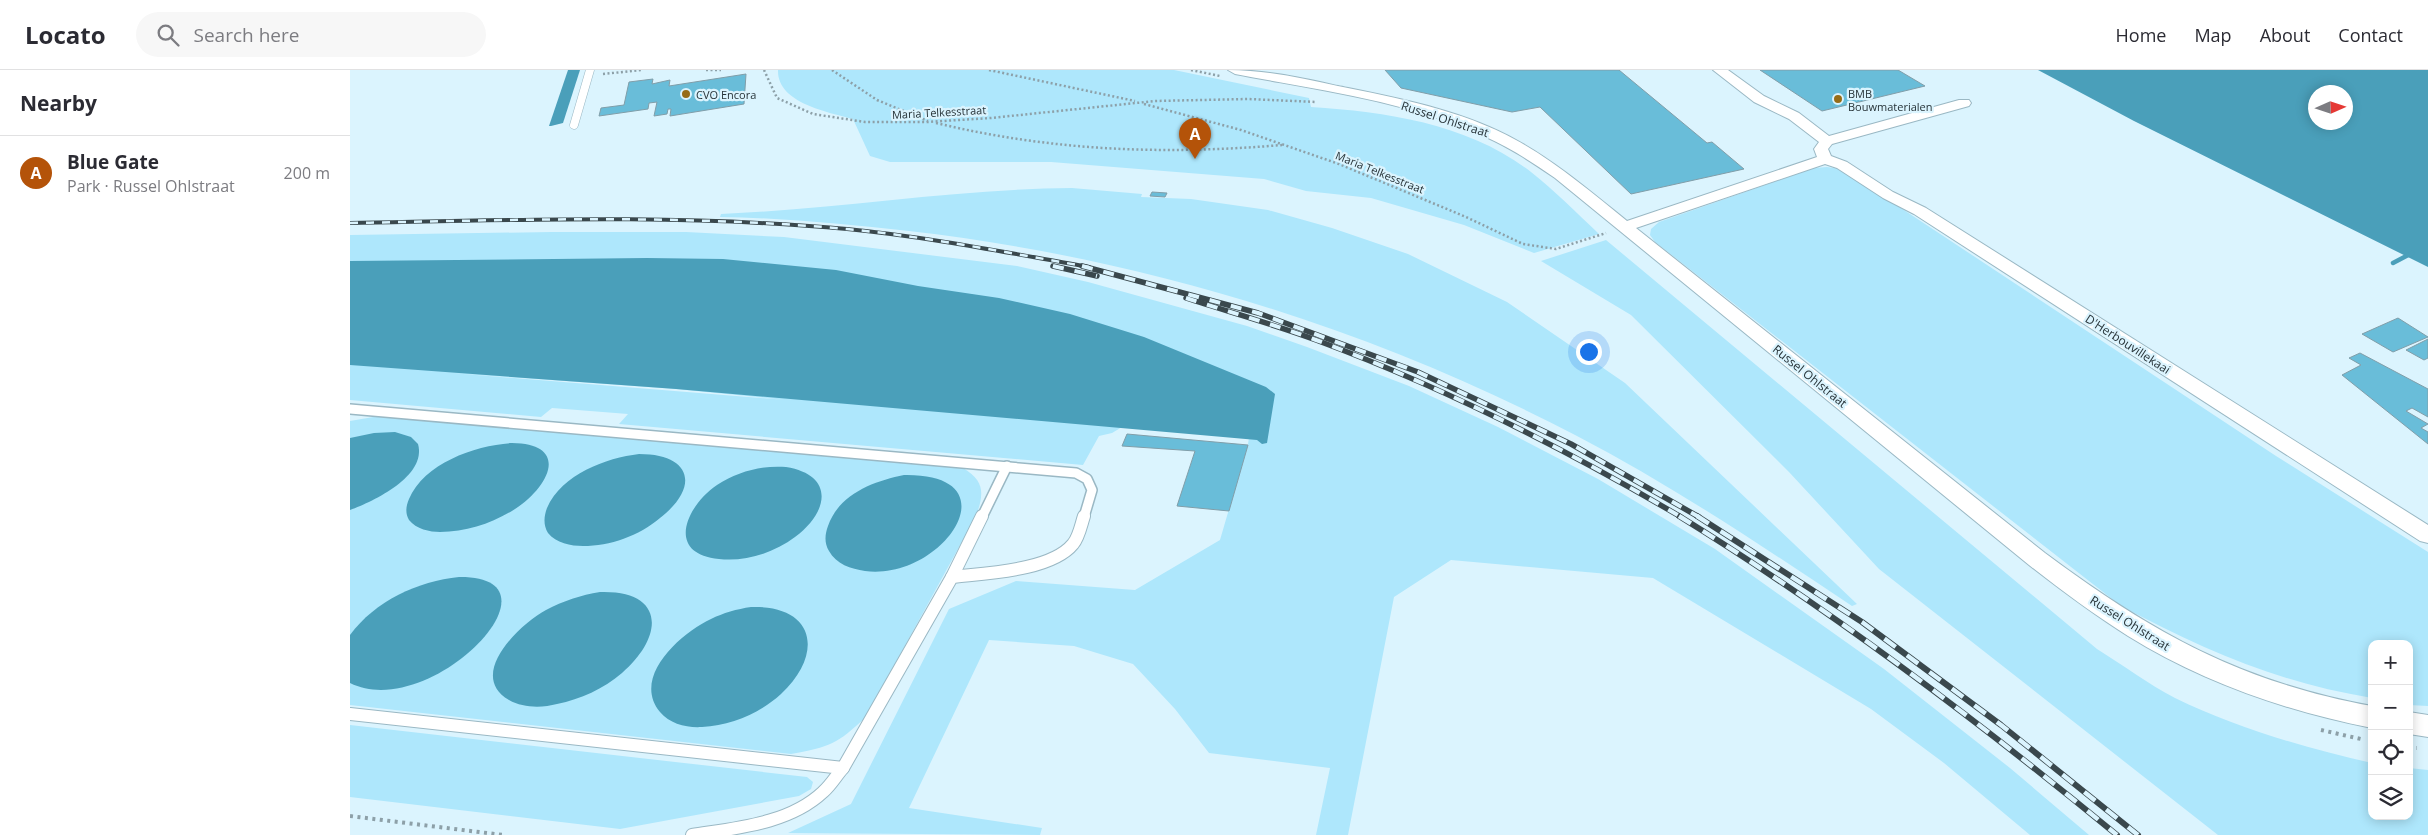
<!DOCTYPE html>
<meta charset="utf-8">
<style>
body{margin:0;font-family:"Open Sans",sans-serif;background:#f7f7f7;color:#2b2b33}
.controls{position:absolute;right:15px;bottom:15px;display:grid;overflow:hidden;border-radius:10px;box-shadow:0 2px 12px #0003}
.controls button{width:45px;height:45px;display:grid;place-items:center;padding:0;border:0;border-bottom:1px solid #e1e1e2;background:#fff;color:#2b2b33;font:25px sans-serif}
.compass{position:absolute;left:1958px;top:15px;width:45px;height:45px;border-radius:50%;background:#fff;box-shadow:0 2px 12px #0003;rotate:87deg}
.you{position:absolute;left:1238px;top:281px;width:18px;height:18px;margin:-12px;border:4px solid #fff;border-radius:50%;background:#1a73e8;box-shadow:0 0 0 8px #1a73e833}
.badge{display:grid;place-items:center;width:32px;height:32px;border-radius:50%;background:#b45309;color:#fff;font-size:16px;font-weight:700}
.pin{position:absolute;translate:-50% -41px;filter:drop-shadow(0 1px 2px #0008)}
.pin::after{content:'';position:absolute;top:26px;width:18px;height:15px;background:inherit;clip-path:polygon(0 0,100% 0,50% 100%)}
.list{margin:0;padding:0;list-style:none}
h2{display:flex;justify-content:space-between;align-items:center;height:65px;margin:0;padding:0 20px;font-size:21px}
h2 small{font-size:16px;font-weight:400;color:#7c7c81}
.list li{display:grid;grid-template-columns:32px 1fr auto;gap:15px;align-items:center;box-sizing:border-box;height:75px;padding:0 20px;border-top:1px solid #e1e1e2}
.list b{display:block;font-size:19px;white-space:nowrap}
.list p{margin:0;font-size:16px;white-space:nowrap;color:#7c7c81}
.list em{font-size:16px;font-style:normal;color:#7c7c81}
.icon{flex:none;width:28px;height:28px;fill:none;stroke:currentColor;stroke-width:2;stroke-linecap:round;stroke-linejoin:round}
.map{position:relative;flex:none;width:2078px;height:765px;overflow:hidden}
header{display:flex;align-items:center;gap:30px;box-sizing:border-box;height:70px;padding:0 25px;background:#fff;border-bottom:1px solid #e1e1e2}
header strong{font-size:24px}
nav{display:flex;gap:28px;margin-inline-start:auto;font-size:18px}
.search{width:350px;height:45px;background:#f7f7f7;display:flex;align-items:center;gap:12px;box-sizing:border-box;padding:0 18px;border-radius:28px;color:#7c7c81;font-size:19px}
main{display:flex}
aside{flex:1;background:#fff}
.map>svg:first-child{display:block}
.green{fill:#aee7fc;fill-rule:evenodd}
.water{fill:#4a9fba;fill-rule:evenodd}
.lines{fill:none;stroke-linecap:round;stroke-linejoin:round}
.stream{stroke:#4a9fba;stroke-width:4.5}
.building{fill:#69bdd9;stroke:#819ea9}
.lane-far2-casing{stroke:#9ab8c4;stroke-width:9}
.lane-far1-casing{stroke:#9ab8c4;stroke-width:12}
.lane-casing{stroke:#9ab8c4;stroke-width:14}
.street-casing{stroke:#9ab8c4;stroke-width:2}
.path-far1{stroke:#8da0a8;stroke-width:2.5;stroke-dasharray:2 2.5;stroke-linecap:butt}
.path{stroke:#8da0a8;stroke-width:4;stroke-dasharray:3 4.5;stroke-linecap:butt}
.lane-far2{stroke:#fff;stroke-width:8}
.lane-far1{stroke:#fff;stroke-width:9}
.lane{stroke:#fff;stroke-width:12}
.street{fill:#fff;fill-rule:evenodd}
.rail-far2-casing{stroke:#3a484d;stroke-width:4}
.rail-far1-casing{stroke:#3a484d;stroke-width:5.5}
.rail-casing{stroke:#3a484d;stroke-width:6}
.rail-far2{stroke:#dbf4fe;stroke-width:2.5;stroke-dasharray:8;stroke-linecap:butt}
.rail-far1{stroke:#dbf4fe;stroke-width:4;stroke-dasharray:11;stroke-linecap:butt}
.rail{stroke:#dbf4fe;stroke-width:4.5;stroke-dasharray:14;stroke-linecap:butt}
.poi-dot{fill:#966c17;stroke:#dbf4fe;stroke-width:2}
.labels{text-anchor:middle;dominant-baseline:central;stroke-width:4.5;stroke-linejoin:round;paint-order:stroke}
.far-poi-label{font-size:11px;fill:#273338;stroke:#dbf4fe;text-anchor:start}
.far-street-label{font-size:11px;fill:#273338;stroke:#dbf4fe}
.street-label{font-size:12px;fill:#273338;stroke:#dbf4fe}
</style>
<header>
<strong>Locato</strong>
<div class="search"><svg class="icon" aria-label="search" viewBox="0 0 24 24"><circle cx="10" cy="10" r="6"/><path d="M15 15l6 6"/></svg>Search here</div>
<nav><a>Home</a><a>Map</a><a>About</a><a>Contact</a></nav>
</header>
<main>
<aside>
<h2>Nearby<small></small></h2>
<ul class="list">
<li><span class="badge">A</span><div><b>Blue Gate</b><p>Park · Russel Ohlstraat</p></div><em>200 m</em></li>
</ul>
</aside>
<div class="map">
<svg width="2078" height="765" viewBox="0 0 2078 765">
<rect width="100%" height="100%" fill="#dbf4fe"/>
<g class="green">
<path d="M428,0h396l135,28 2,9c77,5 158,17 220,65 24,19 46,41 68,62l-65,19 -70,-28 -93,-27 -65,-7 -42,-12 -213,-17h-161l-20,-6 -17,-37c-25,-7 -76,-16 -75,-49z"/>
<path d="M1477,97l13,2 14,8 422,279 152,96v154l-19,-1v-61h-37v54c-93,-15 -168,-48 -251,-92l-466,-364 -5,-7 1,-6 8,-7 155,-54z"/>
<path d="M722,118l70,6 -1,3 50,2 77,11 64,18 76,26 99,48 118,81 232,221 -5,2c-90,-60 -179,-120 -275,-170 -209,-109 -435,-178 -668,-205 -64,-7 -126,-13 -189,-14l1,-3c117,-5 234,-25 351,-26z"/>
<polygon points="202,162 336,162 434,167 667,196 738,212 897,256 957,277 1059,316 1148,357 1248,409 1365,479 1534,599 1660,698 1739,765 1680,765 1594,693 1521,639 1303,508 1101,490 1044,527 998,765 966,765 980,698 859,683 825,639 783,594 724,576 639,570 559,738 692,758 690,765 438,763 501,734 599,539 666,511 785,520 870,470 898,374 905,328 0,199 0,165"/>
<path d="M1256,170l491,409c26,16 51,35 78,49 62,30 130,50 197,65v53h37v-48l19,2v65h-210l-339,-266 -90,-97 -158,-157 -90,-54z"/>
<path d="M0,270l772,87 -10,6 -13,3 -16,29 -464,-41 9,-10 -76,-6 -11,9 -191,-17zM101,303l225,16 110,11z"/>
<path d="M29,346l584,52c22,13 21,26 13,48l-110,201c-29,27 -36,30 -75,37l-441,-49v-284z"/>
<polygon points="0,655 457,707 463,712 461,719 449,726 270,759 0,727"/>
</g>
<g class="water">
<polygon points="218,0 230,0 213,53 201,56 199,56"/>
<path d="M1688,0h390v197l-294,-146zM1966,22h30v30h-30z"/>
<polygon points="297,188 373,189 486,200 568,216 649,228 720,244 794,267 916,317 925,324 917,373 912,374 907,370 326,319 0,295 0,191"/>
<path d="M45,362l16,5 7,7c9,32 -44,57 -68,66v-72l24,-5z"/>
<path d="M162,373c59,1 37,44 3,66 -22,14 -48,23 -75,23 -10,0 -24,-3 -31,-12 -4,-7 -3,-14 0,-21 15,-36 67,-54 103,-56z"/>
<path d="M289,384c53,0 61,33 21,64 -21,18 -50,28 -77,28 -12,0 -27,-3 -35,-13 -5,-8 -4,-17 -1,-25 15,-34 59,-50 92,-54z"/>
<path d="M436,397c49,8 43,45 9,70 -21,16 -50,25 -76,22 -54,-5 -33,-53 -2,-74 20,-13 45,-20 69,-18z"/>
<path d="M554,405c112,-2 39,106 -39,96 -14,-2 -29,-7 -36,-20 -5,-8 -4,-17 -1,-25 11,-32 46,-45 76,-51z"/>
<path d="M109,507c114,-1 -29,146 -109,106v-48c25,-34 68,-54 109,-58z"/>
<path d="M250,522c66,-2 64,45 22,81 -19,16 -41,26 -65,31 -15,4 -34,4 -48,-4 -43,-25 11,-76 37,-90 17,-9 35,-15 54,-18z"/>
<path d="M401,537c65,-2 73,47 30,87 -22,20 -50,31 -79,33 -15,1 -32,-3 -42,-15 -29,-35 21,-79 51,-93 12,-6 26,-10 40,-12z"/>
</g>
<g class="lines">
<polyline class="stream" points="2043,193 2062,183"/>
</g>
<g class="building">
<polygon points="1035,0 1269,0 1357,73 1362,72 1394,99 1281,124 1190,37 1162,42 1051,18"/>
<polygon points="1410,0 1548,0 1575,16 1472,41"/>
<polygon points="396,4 394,34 320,46 321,39 318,39 317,44 304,46 307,32 299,33 298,39 249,46 251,38 274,35 279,12 303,9 302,14 320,10 319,16"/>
<polygon points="802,122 817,123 815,127 800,126"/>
<polygon points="2048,248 2078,267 2043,282 2012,264"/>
<polygon points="2078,269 2078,288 2074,290 2056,280"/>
<polygon points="2010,283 2078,319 2078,347 2062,338 2056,341 2078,354 2071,358 2078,362 2078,374 1992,305 2011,295 1999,288"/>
<polygon points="777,364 898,375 879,441 827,436 845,381 772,376"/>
</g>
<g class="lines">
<g class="lane-far2-casing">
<polyline id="lane-far2" points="224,55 240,0"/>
</g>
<g class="lane-far1-casing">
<g id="lane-far1">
<polyline points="0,339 726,403 737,409 742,420 734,447"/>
<polyline points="632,447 657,396"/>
</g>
</g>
<g class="lane-casing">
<g id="lane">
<polyline points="602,507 632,446"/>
<polyline points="0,644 493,698"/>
<path d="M342,765c44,-7 97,-11 131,-43 8,-7 13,-16 20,-24l109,-191c33,-4 99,-6 121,-33 6,-7 8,-19 11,-28"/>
</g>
</g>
<g class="street-casing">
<g id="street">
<path d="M878,0c38,0 73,8 110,16 59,12 124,24 178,54 40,22 75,52 111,81l190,-64 -3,-8 5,-7 -30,-23 -35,-17 -41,-32h15l36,26 35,17 30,23 130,-36h10l2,3 -2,3 -137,38 -4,5 3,7 16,6 46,30 33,16 502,317v18l-8,-2 -506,-327 -31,-16 -46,-30 -12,-4 -189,64 409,325c106,79 195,129 327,153v22c-86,-17 -170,-46 -244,-92 -35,-22 -67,-46 -99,-71l-474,-387c-22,-15 -44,-30 -69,-41 -78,-36 -167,-47 -251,-63z"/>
<polygon points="2059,642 2078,645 2078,667 2059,664"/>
</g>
</g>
<g class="path-far1">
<polyline points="356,0 371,0"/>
<polyline points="414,0 427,28 463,44 515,52 577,52 641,48 805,31 898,29 967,32"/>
<polyline points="482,0 527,30 578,51"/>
<polyline points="639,0 785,31"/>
<polyline points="841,0 870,6"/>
<polyline points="253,4 292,0"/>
<polyline points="794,34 891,60 989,94 1116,147 1173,174 1206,179 1256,163"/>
<path d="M586,53c117,28 226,32 346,22"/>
</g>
<g class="path">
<polyline points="1971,660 2011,669"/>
<polyline points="2059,678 2067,678"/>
<polyline points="0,746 153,765"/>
</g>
<use href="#lane-far2" class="lane-far2"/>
<use href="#lane-far1" class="lane-far1"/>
<use href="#lane" class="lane"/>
<use href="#street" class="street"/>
<g class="rail-far2-casing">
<g id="rail-far2">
<path d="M0,153c166,-3 332,-9 497,6 82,8 162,24 242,38"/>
<polyline points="703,196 707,197"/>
</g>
</g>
<g class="rail-far1-casing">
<g id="rail-far1">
<polyline points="703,196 747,206"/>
<polyline points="732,196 908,243 1068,302 1221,374 1349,447"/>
<path d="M836,228c43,14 87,26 130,42 127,47 248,108 365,177"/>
</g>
</g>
<g class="rail-casing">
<g id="rail">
<path d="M1329,446c154,95 298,204 438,319"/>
<polyline points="1347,446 1512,552 1651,655 1788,765"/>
</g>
</g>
<use href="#rail-far2" class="rail-far2"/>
<use href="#rail-far1" class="rail-far1"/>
<use href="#rail" class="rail"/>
</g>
<g class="poi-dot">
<circle cx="336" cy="24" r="5"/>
<circle cx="1488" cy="29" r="5"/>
</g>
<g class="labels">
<g class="far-poi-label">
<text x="1498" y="23">BMB<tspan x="1498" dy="13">Bouwmaterialen</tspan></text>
<text x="346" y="24">CVO Encora</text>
</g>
<g class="far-street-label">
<text transform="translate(589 42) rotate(-3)">Maria Telkesstraat</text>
<text transform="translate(1030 102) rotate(22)">Maria Telkesstraat</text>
</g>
<g class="street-label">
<text transform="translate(1095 49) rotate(18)">Russel Ohlstraat</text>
<text transform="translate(1778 274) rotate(33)">D'Herbouvillekaai</text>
<text transform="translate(1460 306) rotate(39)">Russel Ohlstraat</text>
<text transform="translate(1780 553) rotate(32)">Russel Ohlstraat</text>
</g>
</g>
</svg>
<div class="controls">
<button>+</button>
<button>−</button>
<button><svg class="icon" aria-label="locate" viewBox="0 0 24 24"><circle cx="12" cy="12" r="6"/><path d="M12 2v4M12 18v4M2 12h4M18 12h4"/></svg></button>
<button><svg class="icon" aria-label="layers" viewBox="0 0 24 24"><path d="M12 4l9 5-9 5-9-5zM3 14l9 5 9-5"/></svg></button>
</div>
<svg class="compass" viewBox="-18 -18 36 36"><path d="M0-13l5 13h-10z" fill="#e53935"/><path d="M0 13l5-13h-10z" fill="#7c7c81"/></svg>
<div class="you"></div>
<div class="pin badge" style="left:845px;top:89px">A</div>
</div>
</main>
